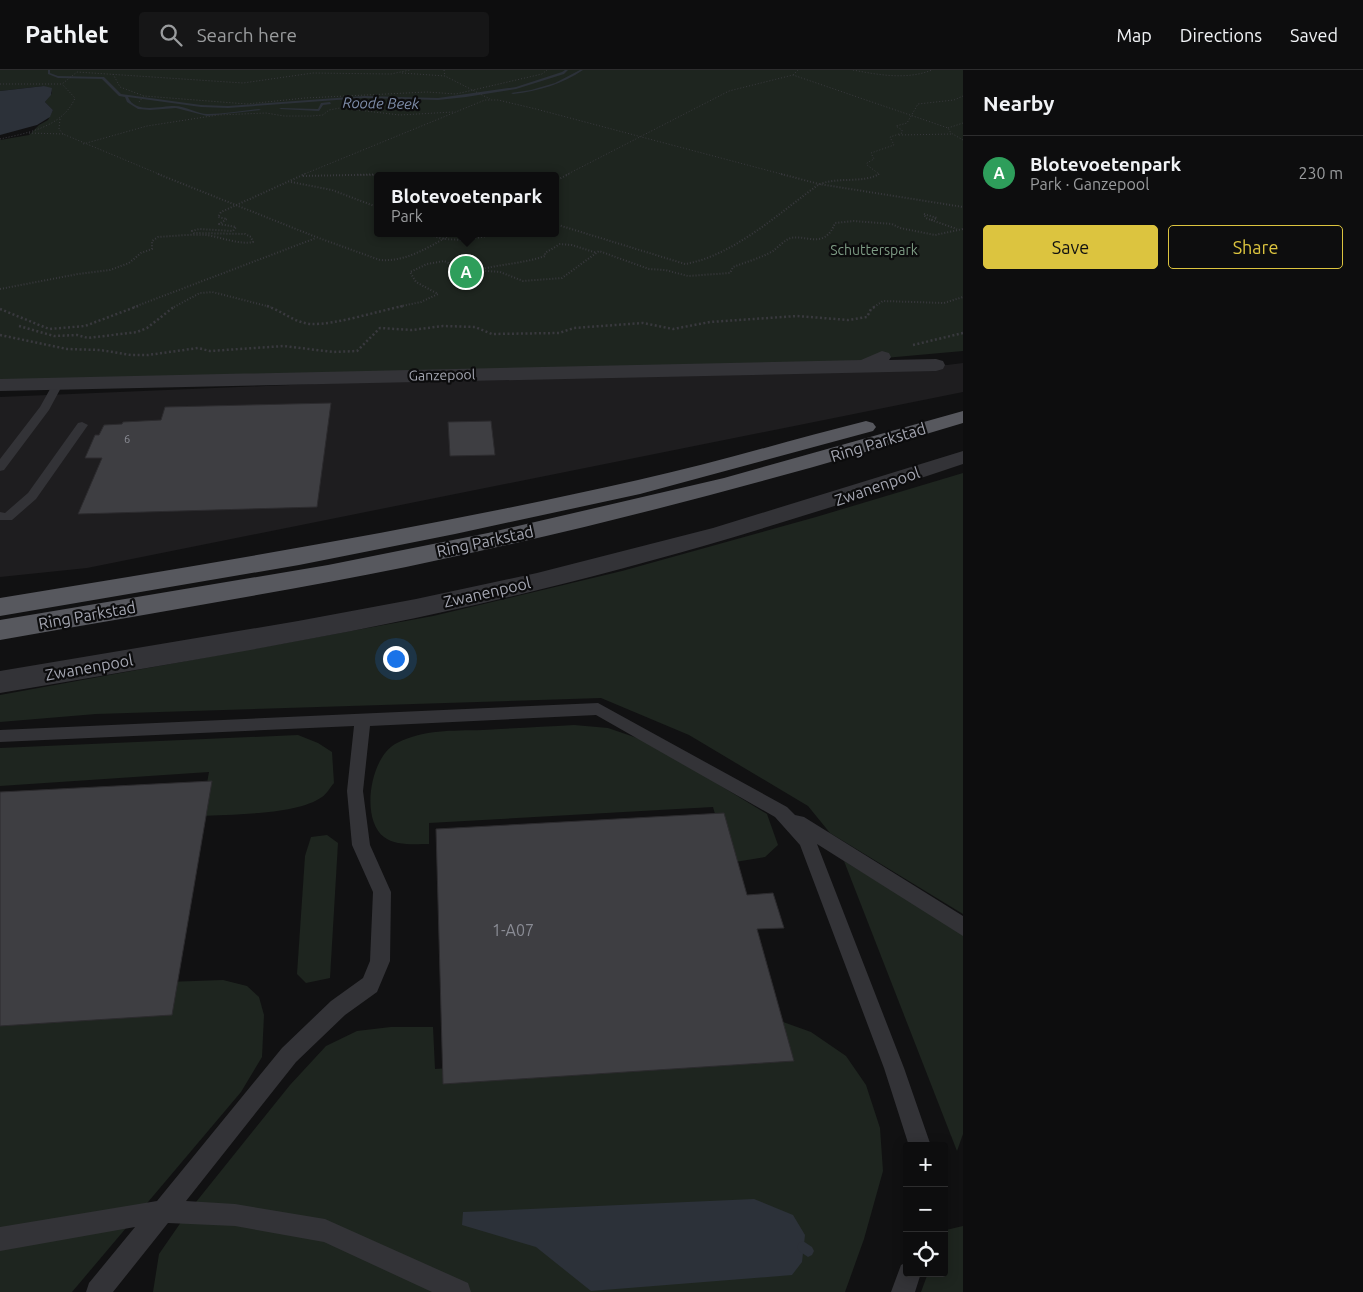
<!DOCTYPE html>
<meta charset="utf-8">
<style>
body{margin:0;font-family:Ubuntu,sans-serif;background:#161617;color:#f1f3f6}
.controls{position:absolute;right:15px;bottom:15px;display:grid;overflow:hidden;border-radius:5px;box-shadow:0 2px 12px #0003}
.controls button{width:45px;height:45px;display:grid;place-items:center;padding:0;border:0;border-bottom:1px solid #2d2d2e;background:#0d0d0e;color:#f1f3f6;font:25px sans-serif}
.you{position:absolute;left:395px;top:588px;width:18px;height:18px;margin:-12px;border:4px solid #fff;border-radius:50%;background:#1a73e8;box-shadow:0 0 0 8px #1a73e833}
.badge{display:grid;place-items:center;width:32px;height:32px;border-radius:50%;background:#dcc43f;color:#fff;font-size:16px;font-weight:700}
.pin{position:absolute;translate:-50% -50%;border:2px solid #fff;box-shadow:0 1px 5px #0006}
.popup{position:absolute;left:374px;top:102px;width:185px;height:65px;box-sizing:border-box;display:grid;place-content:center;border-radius:5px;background:#0d0d0e;filter:drop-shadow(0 1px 4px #0005);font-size:16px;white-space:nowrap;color:#9a9c9e}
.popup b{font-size:19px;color:#f1f3f6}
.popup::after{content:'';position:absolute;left:50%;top:100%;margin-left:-10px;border:10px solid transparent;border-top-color:#0d0d0e}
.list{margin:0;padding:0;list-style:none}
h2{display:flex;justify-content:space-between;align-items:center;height:65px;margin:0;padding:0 20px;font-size:21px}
h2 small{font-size:16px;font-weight:400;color:#9a9c9e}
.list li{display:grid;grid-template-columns:32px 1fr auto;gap:15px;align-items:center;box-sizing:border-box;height:75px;padding:0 20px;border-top:1px solid #2d2d2e}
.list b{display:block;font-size:19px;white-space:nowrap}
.list p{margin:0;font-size:16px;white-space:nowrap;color:#9a9c9e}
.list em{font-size:16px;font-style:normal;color:#9a9c9e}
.actions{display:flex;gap:10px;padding:15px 20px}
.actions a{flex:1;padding:11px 0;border:1px solid #dcc43f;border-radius:5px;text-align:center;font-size:18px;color:#dcc43f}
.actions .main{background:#dcc43f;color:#111}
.icon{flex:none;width:28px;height:28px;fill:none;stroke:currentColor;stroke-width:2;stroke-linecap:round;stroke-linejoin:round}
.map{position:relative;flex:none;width:963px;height:1222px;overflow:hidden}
header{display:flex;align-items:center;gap:30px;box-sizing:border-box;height:70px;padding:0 25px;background:#0d0d0e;border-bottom:1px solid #2d2d2e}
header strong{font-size:24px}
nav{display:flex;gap:28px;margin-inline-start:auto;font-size:18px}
.search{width:350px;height:45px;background:#161617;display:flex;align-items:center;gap:12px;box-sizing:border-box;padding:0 18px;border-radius:5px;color:#9a9c9e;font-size:19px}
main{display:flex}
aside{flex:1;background:#0d0d0e}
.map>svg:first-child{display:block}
.built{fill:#1e1d1f}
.green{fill:#1e251f;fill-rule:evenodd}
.water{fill:#2c3139}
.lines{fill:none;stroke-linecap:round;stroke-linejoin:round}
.stream{fill:#2c3139;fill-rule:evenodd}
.building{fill:#3e3e42;stroke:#2c2b2e}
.path-far2{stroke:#39393e;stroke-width:1;stroke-dasharray:1 2;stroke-linecap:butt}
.path-far1{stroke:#39393e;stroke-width:2;stroke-dasharray:1 2;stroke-linecap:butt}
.path{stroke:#39393e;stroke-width:2.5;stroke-dasharray:2 2.5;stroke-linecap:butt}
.service{fill:#333337;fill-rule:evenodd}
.minor{fill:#333337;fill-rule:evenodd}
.tertiary{fill:#333337;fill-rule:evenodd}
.trunk{fill:#57585e;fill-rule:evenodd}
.labels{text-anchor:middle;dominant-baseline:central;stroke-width:4.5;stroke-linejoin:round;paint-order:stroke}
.far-number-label{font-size:11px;fill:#8a8c95}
.far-park-label{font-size:14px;fill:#7d9b84;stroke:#0c0c0d}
.far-street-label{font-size:14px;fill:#a4a6b1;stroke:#0c0c0d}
.far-water-label{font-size:15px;font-style:italic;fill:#7e8da9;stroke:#0c0c0d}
.street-label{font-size:16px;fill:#a4a6b1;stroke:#0c0c0d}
.near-number-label{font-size:16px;fill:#8a8c95}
</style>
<header>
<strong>Pathlet</strong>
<div class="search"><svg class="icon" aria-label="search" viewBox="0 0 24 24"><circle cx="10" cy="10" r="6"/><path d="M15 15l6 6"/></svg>Search here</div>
<nav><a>Map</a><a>Directions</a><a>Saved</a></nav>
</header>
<main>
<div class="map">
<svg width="963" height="1222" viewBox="0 0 963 1222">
<rect width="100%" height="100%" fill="#111112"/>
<polygon class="built" points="840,292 947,295 963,293 963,322 87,498 0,507 0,327"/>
<g class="green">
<path d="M0,0h963v281l-123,11 -840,19v-241l29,-5 10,-10 9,-5 5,-10 -8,-8 7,-9 -1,-3 -7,-4 -44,5zM377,106h178v57h-178z"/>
<polygon points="963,403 963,844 830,763 808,736 689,665 601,628 96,644 0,652 0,625 433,546 622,501 816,447"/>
<path d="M574,655l34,3 32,11 27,14 100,61 11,31 -13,12 -36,6 -16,-56 -284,16v21c-14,0 -34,2 -45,-7 -24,-18 -14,-81 13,-94 28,-14 54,-12 86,-13 30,-2 61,-3 91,-5z"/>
<path d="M298,665l20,8 14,9 2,31c-4,4 -7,11 -12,14 -25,18 -90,17 -121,19l8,-44 -209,14v-38z"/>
<polygon points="327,765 338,773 330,908 306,913 297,904 305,786 311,767"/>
<polygon points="844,791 963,863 963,1064 957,1081"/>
<polygon points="223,910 247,916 259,927 264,945 262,987 241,1022 72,1222 0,1222 0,945 166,912"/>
<polygon points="772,948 811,962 846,986 866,1015 880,1058 883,1101 864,1169 845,1222 153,1222 159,1184 188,1142 290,1015 326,976 357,961 391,957 433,957 435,999 779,975"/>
<polygon points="963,1156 963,1222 921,1222 928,1203 944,1203 944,1165 946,1160"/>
</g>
<g class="water">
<polygon points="44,16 52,18 51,25 45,32 53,40 50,47 37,55 0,65 0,21"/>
<polygon points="754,1129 793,1145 805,1165 802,1192 792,1205 591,1221 536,1177 462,1155 463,1142"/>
</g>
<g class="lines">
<g class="stream">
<path d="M48,0h2v3l8,3 46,1 17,17 80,11 27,1 136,-10 74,2 78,-11 46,-15 3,-2h3l-4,4 -48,15 -50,8 -28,3 -74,-2 -136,10 -27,-1 -73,-10c7,17 32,9 46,9 12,0 23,8 34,8 17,0 34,-3 51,-5l2,1 -54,6 -31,-8 -26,2 -12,-1 -11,-7 -2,-5 -6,-1 -17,-17 -44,-1 -10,-4z"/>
<path d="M580,0h3c-21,14 -44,21 -70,24l-2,-1 20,-3 24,-7z"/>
<polygon points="351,31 378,32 380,33 378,34 352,33"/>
<polygon points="330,32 331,34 323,35 319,41 279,39 281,38 318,39 321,33"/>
<polygon points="803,1171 812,1177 814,1181 812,1185 808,1187 799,1181 797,1177 799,1173"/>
</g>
</g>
<g class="building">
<polygon points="331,333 317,437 78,444 102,388 85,388 95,365 99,365 104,355 122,354 123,352 161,350 165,337"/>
<polygon points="491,351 495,385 450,386 448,352"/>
<polygon points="212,711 172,945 0,956 0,722"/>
<polygon points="724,743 747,825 773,823 784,858 757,859 794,991 443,1014 436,759"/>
</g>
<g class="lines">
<g class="path-far2">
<polyline points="444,0 445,6"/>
<path d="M853,0c26,5 54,10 79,0"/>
<polyline points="402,3 445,6 490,29"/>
<polyline points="113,4 120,17 144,26 247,34 305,28 427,22 456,24 542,4 547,0"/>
<polyline points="793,5 798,0"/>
<polyline points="0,14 62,14 77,2 243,13 313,3 391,4 410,0"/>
<polyline points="139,32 144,26"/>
<polyline points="60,49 59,59 63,64 161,105"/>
<polyline points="948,58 963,53"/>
<polyline points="29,63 63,64"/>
<polyline points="899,65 953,64"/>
<path d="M0,69c27,-6 63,-12 75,-41l-13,-14"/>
<polyline points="83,74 147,56 218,45 266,43 284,46 312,46 323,45 329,40 340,38 400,45 453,42"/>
<polyline points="302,105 485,30 498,30 536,39 785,105"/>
<polyline points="358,105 427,105"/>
<polyline points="566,105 729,21 793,5 948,58 951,63 963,70"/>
<polyline points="878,105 879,104 867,95 867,93 874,89 871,83 894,75 890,67 902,63 902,60 896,56 907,53 918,34 954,30 963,26"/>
</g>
<g class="path-far1">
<path d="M158,104l158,63 64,23c28,2 50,-14 74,-27"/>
<polyline points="405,104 437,106"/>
<polyline points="781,104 819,114 963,137"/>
<polyline points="303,106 396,104"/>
<polyline points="555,111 569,104"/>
<polyline points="291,112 332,120 377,137"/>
<polygon points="924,144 937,148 931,150 926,148"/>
<polyline points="931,150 957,159"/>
<path d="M555,154l130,40c48,-8 94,-51 133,-79 19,-9 44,-1 61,-11"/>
<polyline points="422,163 444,169 464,170 505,163"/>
<path d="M482,199c21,-5 43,-6 63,-13v-3l15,-9 12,1 25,8"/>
<path d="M0,219l78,-15 32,-4 19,-7 12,-10 11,-4v-8l6,-4c16,-1 33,-3 48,-2 15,2 33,10 47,7l-2,-5 -6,-3 -51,-1 -2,-2 7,-2 34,2 3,-4 -17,-3 8,-5 -9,-2 3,-5 84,-38"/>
<polyline points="134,237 316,168"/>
<polyline points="174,237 200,223 212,222 271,237"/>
<path d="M397,237l24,-5 17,-8 -22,-12 -6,-10 17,-8 17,-3 18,8 38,3 23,9 39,-3 37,-27 50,18 16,1 23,6 42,-3 3,-6c13,-5 28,-9 40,-16 5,-4 10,-9 15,-12 15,-7 36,13 47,-16l19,-2 38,3 8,4 35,7 28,-6"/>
<polyline points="874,237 883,231 944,233 963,227"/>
</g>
<g class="path">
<path d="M267,236c15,5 28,17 44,18 24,1 67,-13 92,-18"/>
<polyline points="0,239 49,259 85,256 138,236"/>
<polyline points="19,256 54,266 77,265 88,268 137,262 147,258 175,236"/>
<polyline points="0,265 67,279 100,280 131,285 148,285 198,278 210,281 284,276 333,282 357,281 380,258 412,260 443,256 475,257 492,264 559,263 574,258 643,253 673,259 710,252 797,246 848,250 867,247 871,239 876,236"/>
<polyline points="913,275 963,263"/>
</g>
<g class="service">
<polygon points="58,311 63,314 49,340 4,400 0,401 0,389 40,337 54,312"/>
<polygon points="82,352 88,355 36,429 12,450 0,450 0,442 5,443 28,423 78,353"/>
<polygon points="598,633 787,737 795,745 804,747 963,846 963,866 817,774 904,998 931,1076 909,1076 884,998 800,775 775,747 596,645 370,656 363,721 370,775 391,822 390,891 377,922 345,945 296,992 186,1131 235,1134 325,1149 468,1213 471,1222 432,1222 324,1172 235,1156 168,1153 113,1222 86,1222 89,1213 135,1157 0,1181 0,1157 157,1131 282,978 331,931 363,908 370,891 373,822 352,775 347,721 354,656 0,672 0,660"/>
<polygon points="907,1192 907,1203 921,1203 915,1222 891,1222 901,1195"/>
</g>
<polygon class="minor" points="882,281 889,283 891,287 889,290 936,289 943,291 945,295 943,299 936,301 0,321 0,309 861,290"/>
<path class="tertiary" d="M963,381v13c-140,47 -281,91 -425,126 -177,44 -358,72 -538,103v-22l298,-50 118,-22 121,-26 176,-45z"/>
<g class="trunk">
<path d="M963,341v12c-184,56 -369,105 -557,144 -135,27 -271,49 -406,73v-20l328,-55 160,-32 236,-55z"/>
<path d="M866,351l7,2 3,4 -3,4 -233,63 -185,40 -156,31 -299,51v-18c213,-35 427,-70 638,-118 77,-17 152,-40 228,-59z"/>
</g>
</g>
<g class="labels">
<g class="far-number-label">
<text x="127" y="369">6</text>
</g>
<g class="far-park-label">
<text x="874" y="180">Schutterspark</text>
</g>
<g class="far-street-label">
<text transform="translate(442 305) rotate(-1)">Ganzepool</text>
</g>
<g class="far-water-label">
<text transform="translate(381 33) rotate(1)">Roode Beek</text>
</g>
<g class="street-label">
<text transform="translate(878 372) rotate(-17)">Ring Parkstad</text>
<text transform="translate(877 416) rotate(-19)">Zwanenpool</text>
<text transform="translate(485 471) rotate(-12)">Ring Parkstad</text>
<text transform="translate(487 522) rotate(-13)">Zwanenpool</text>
<text transform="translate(87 545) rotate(-10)">Ring Parkstad</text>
<text transform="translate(89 597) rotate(-10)">Zwanenpool</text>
</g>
<g class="near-number-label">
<text x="513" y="860">1-A07</text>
</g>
</g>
</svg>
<div class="controls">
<button>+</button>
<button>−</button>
<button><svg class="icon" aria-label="locate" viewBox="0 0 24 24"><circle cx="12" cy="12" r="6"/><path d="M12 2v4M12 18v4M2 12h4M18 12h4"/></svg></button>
</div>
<div class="you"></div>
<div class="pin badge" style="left:466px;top:202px;background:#2e9e5b">A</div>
<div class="popup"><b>Blotevoetenpark</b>Park</div>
</div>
<aside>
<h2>Nearby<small></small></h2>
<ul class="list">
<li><span class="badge" style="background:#2e9e5b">A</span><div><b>Blotevoetenpark</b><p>Park · Ganzepool</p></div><em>230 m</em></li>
</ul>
<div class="actions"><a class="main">Save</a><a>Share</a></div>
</aside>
</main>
